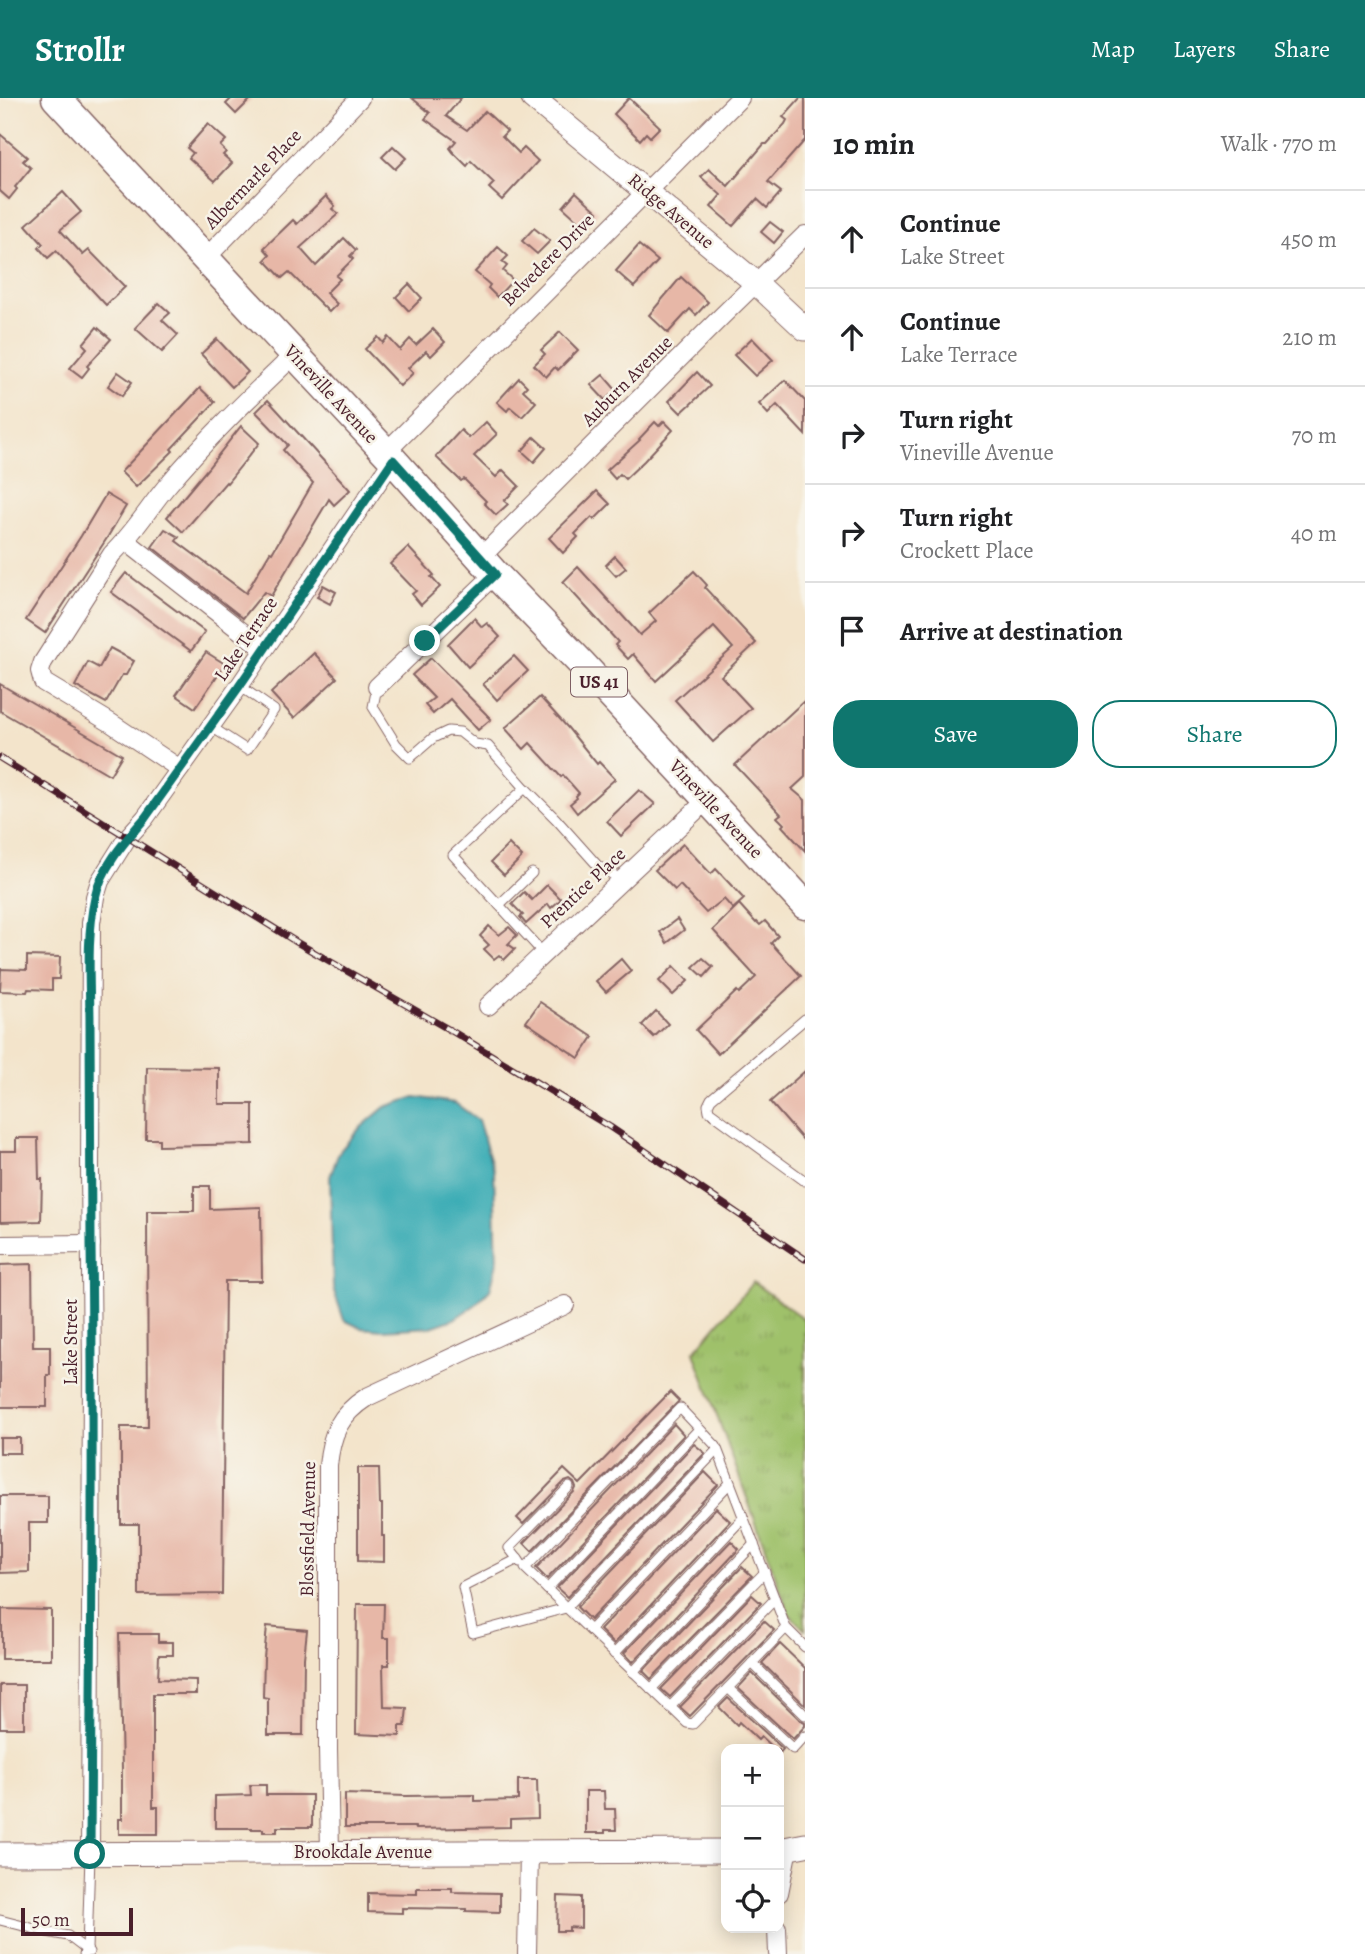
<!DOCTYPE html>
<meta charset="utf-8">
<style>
body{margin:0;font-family:Alegreya,serif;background:#f2f2f2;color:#202124}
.controls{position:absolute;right:21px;bottom:21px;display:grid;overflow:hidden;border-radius:14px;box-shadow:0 4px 18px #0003}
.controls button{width:63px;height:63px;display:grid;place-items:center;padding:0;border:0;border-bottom:2px solid #e0e0e0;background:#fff;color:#202124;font:35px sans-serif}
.scale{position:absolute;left:21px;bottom:18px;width:112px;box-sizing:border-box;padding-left:7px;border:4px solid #4a1f2b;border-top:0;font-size:19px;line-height:24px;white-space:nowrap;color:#4a1f2b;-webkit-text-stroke:5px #f7f3e8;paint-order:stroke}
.stop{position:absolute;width:21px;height:21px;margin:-16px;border:5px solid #0f766e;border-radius:50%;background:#fff}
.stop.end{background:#0f766e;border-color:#fff;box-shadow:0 2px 7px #0008}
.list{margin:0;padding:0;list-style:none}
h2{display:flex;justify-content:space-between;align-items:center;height:91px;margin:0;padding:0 28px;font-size:30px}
h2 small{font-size:23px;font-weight:400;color:#757577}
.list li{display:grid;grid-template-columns:46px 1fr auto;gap:21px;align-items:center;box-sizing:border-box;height:98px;padding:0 28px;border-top:2px solid #e0e0e0}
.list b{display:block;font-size:26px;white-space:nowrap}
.list p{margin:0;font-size:23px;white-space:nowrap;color:#757577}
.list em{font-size:23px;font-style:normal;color:#757577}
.actions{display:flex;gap:14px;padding:21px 28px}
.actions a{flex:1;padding:16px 0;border:2px solid #0f766e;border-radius:28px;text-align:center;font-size:24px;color:#0f766e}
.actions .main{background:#0f766e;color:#fff}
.icon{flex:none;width:38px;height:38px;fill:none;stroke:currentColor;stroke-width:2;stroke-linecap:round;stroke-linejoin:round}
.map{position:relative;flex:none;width:805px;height:1856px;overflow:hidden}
header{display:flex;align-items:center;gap:42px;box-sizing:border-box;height:98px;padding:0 35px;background:#0f766e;color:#fff}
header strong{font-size:33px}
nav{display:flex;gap:38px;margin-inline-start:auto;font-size:24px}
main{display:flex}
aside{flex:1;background:#fff}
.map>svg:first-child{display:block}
.grass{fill:url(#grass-tufts);stroke:#74704a;stroke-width:2}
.water{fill:#3cadb6;stroke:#436670;stroke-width:2}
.building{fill:#e7b7a7}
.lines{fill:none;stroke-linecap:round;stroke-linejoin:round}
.service-casing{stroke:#856463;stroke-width:11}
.minor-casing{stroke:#856463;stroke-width:20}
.tertiary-casing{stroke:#856463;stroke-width:25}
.primary-casing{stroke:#856463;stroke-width:31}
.service{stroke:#fff;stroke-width:9}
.minor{stroke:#fff;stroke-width:18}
.tertiary{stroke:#fff;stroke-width:23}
.primary{stroke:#fff;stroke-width:28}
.rail-casing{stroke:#4a1f2b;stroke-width:7}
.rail{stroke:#f7f3e8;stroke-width:4.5;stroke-dasharray:13;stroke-linecap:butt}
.route{stroke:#0f766e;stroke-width:9}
.labels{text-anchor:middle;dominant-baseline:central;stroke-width:5;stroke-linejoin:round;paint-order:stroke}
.shield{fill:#f7f3e8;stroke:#7e5f64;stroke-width:2}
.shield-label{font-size:18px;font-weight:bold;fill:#4a1f2b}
.street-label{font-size:19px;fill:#4a1f2b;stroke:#f7f3e8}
</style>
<header>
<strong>Strollr</strong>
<nav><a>Map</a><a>Layers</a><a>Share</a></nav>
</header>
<main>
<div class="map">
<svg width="805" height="1856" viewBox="0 0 805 1856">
<defs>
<pattern id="grass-tufts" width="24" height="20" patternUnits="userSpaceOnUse" patternTransform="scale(1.75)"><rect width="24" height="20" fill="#9fc16a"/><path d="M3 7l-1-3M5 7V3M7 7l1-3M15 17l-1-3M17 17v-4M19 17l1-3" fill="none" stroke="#8aa55c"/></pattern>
</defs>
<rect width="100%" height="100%" fill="#f7f3e8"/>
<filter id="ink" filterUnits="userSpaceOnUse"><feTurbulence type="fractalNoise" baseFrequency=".0143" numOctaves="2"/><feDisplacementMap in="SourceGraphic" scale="14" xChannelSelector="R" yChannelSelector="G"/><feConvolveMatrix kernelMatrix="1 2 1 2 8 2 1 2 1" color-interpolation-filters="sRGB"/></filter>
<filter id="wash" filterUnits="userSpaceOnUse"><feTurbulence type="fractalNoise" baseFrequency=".00686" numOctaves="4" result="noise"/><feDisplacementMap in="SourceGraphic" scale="28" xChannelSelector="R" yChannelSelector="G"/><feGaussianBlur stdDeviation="1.57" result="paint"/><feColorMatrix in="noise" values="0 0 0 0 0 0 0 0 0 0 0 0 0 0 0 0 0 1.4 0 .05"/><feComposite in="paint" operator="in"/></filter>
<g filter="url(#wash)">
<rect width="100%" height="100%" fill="#f3e4cb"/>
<polygon class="grass" points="753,1184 805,1222 805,1532 789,1516 694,1254"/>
<polygon class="water" points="415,999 455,1005 478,1022 494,1074 497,1165 490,1192 475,1207 454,1221 431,1229 382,1232 361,1230 344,1222 333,1190 330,1079 339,1054 359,1031 385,1009"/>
<g id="blocks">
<g class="building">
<polygon points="232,0 252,0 236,16 226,6"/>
<polygon points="412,0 461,0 446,18 467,32 485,13 507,33 502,38 519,55 524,50 538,63 502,102 489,90 494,85 471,63 467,68 453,54 450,50 456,43 425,21 430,15"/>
<polygon points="629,0 660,29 650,39 646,35 640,42 614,16"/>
<polygon points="800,0 805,0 805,42 768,84 781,94 767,110 757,101 733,128 711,109 721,97 701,79 709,71 728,88 764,46 767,46 785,26 787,22 783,19"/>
<polygon points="208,26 226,42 220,48 226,54 223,57 232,65 215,83 189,60 193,55 187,50"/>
<polygon points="0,36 27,59 23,63 31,70 15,89 17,91 9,101 0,93"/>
<polygon points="393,48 406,60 395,71 382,59"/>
<polygon points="63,94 81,114 60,132 83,157 89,152 125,189 106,207 56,153 48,160 39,150 43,146 26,127"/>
<polygon points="576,94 598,114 585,129 563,109"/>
<polygon points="326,98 335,108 332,111 338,116 300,150 316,168 344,140 356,152 350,158 353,161 336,178 340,181 326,195 337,206 329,214 289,174 282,180 265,162 270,157 264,150 293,122 297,126"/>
<polygon points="770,124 783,134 774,145 761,134"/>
<polygon points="534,130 550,143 537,156 522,143"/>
<polygon points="639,147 658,163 634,189 616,173"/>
<polygon points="498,149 508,158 502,164 507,168 503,173 513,182 497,199 488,190 490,187 475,174"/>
<polygon points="681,179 708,204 696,217 690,211 668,235 649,217"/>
<polygon points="409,186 422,200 409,213 396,199"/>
<polygon points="159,205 170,215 162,222 178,237 162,254 135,230"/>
<polygon points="97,229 111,241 87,268 89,270 82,279 70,270 87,250 83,246"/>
<polygon points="433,231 445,244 431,258 426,253 408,270 413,275 400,288 365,251 378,239 383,245 388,239 400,252 410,241 416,247"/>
<polygon points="560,234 578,252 558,272 555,269 546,279 534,267 545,256 541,252"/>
<polygon points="752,240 773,262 755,278 734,257"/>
<polygon points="217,241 248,274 232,289 201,256"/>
<polygon points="118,274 132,284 122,298 108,288"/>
<polygon points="697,274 710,288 681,315 669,303"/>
<polygon points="603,277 616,292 605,302 591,287"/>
<polygon points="519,280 527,288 523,292 536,304 522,319 510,309 507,313 497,304"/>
<polygon points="785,282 805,303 805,337 777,307 768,316 759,306"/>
<polygon points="200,290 215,304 171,351 173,353 136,389 121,374"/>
<polygon points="268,302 350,392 334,407 329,401 271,498 264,494 243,520 152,449 165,431 179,439 176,443 246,495 270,454 272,455 313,385 283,352 288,347 256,314"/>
<polygon points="664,323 673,332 644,363 625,381 620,376 615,381 607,372 640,342 639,341 655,324 659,328"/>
<polygon points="486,324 497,336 474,358 496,379 503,372 519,388 504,403 508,406 496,417 484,405 486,403 464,381 461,383 436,359 461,332 469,340"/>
<polygon points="241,328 259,345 227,385 226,384 183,434 167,419 208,370"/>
<polygon points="534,339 546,350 534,364 522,353"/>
<polygon points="597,393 610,406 594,422 592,419 575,436 578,439 563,455 549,440"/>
<polygon points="106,396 126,408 107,440 45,535 26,522 81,438"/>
<polygon points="408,449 434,477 431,479 440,489 421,507 412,496 416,493 390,466"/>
<polygon points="615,458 626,470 616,478 606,467"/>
<polygon points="578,469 640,537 656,523 649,515 694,473 707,487 705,490 756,545 721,578 751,610 713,644 675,602 733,550 714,529 656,583 633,556 628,561 615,547 618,544 563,484"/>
<polygon points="126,475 205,534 191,553 111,494"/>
<polygon points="323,487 336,494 330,506 317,499"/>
<polygon points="474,520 482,529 487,525 500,539 468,569 448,546"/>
<polygon points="110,550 134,563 126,577 122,577 106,605 75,588 88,564 99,570"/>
<polygon points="206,554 225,566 195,610 176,597"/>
<polygon points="314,555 337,580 294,620 271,595"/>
<polygon points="514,558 528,573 497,602 483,586"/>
<polygon points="431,560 491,621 478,632 450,601 433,616 425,607 434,600 412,577"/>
<polygon points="0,586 122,657 110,677 0,613"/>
<polygon points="540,599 568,630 597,666 599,664 615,681 577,715 570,706 577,700 576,698 579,695 563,677 561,679 530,645 524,651 505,630"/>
<polygon points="805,602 805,679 792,691 805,702 805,753 782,728 784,726 777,719 781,716 735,667"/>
<polygon points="639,692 655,706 621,738 607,723"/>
<polygon points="509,746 522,759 504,777 491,764"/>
<polygon points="683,746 711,776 716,771 744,801 733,811 724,801 706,815 680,787 675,792 655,772"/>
<polygon points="547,787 561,801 551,810 548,806 526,826 520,819 523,817 512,806 524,794 532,802"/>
<polygon points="739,806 756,825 757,824 760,827 765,823 778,838 771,845 801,878 718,956 696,932 737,893 739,895 756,879 713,832"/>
<polygon points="677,821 684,832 667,845 660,834"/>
<polygon points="489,828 499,837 509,829 517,837 508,846 515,851 504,862 499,857 494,861 484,851 489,847 480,838"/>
<polygon points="27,858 60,859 59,881 52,881 52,892 28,891 27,894 0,893 1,871 27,872"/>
<polygon points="703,860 713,869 704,879 693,869"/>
<polygon points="621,861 631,873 606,894 596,883"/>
<polygon points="674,868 688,883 673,897 659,883"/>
<polygon points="540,904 593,939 579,960 526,924"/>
<polygon points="656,913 668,926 654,939 642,927"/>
<polygon points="147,969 219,970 219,1006 253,1006 253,1046 159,1048 159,1041 146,1041"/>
<polygon points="805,973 805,1044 770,1004"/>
<polygon points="16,1040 38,1040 39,1081 42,1081 41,1123 0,1124 0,1053 16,1053"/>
<polygon points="194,1088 210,1088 210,1111 261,1109 262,1183 225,1183 222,1496 139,1497 139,1426 121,1426 121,1329 148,1329 147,1113 194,1113"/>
<polygon points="32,1166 33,1248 50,1248 50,1277 47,1277 47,1309 0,1309 0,1167"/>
<polygon points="670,1294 679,1303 532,1453 524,1445 574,1394 576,1390 574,1385 570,1382 564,1384 523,1426 517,1420 564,1371 580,1386"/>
<polygon points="674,1326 684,1337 547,1481 536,1470"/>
<rect x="0" y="1340" width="20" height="15"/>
<polygon points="694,1346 705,1355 567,1499 557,1490"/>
<polygon points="358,1370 379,1370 380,1406 382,1406 382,1438 384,1438 384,1464 358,1463"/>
<polygon points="705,1374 718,1387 590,1522 577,1509"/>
<polygon points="0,1398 48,1398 48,1425 29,1425 29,1474 0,1475"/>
<polygon points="716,1410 730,1423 614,1546 600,1532"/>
<polygon points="731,1443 739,1451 633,1564 624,1555"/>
<polygon points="742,1469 752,1478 651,1581 643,1573"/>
<polygon points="752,1497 761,1505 670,1599 661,1591"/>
<polygon points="357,1506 384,1506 383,1540 389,1540 389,1567 383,1567 384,1609 407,1610 405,1628 400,1628 400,1638 356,1636"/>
<polygon points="2,1511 51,1512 51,1561 2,1561"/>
<polygon points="764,1523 774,1532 690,1618 680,1609"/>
<polygon points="267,1528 307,1532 304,1560 303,1637 268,1637 268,1600 263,1599 264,1560"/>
<polygon points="119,1536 158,1536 158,1544 173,1544 173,1557 159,1557 158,1581 196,1582 196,1596 153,1596 153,1709 158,1709 158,1736 119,1736 119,1721 122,1721 122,1672"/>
<polygon points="780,1546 805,1570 805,1607 762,1565"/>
<polygon points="752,1575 800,1622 805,1624 805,1628 793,1641 738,1590"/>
<rect x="0" y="1587" width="24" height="43"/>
<polygon points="728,1600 783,1651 779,1656 779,1651 774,1651 761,1639 758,1642 739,1624 737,1627 719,1609"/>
<polygon points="518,1682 537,1682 538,1720 510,1721 510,1729 416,1731 415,1729 345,1729 345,1696 406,1698 475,1697 475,1703 518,1702"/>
<polygon points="250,1687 266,1687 266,1697 312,1697 312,1729 277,1729 277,1734 263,1734 263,1731 252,1731 252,1730 215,1730 215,1698 251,1697"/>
<polygon points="586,1693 604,1693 605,1711 615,1711 616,1732 605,1732 605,1735 586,1735"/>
<polygon points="417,1790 452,1790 452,1794 500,1795 500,1814 466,1813 466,1811 402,1810 402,1815 368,1814 368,1795 417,1796"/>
<polygon points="558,1798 581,1799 581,1830 569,1829 569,1833 557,1833"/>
</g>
</g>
</g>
<g filter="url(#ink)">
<use href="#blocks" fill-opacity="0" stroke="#856463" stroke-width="2"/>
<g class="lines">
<g class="service-casing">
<g id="service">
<polyline points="377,589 373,609 396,646 410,660 433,640 448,633 460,634 475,646 488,648 525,690"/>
<polyline points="210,628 247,652 274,612 240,588"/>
<polyline points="499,807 532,775"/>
<polyline points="544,856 453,757 525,690 556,721 598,768 622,782"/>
<polyline points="805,921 711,1001 708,1007 709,1013 805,1083"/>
<polyline points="518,1461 463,1489 473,1535 566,1510 717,1352"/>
<polyline points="520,1464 509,1450 569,1389"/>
<polyline points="547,1491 699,1331"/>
<polyline points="786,1530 693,1626 687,1625 525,1470 680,1310 716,1348 786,1530 805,1549"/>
<polyline points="590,1532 730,1385"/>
<polyline points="614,1556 743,1420"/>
<polyline points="752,1565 805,1617"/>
<polyline points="633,1574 754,1446"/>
<polyline points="728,1590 793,1651 805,1638"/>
<polyline points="651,1591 765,1474"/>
<polyline points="670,1609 775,1501"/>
<polyline points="0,1822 47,1834 68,1838 89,1854"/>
<polyline points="84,1856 87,1851 90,1758"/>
</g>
</g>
<g class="minor-casing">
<g id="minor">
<polyline points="205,161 360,0"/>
<polyline points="386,354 740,0"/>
<polyline points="126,443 264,551"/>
<polyline points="481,459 722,218 805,137"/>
<polyline points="377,589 495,476"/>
<path d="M180,671l-69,-46 -68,-41 -3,-11 3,-9 69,-108c21,-20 36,-45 54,-67 39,-47 84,-90 128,-132"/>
<polyline points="488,908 707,702"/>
<polyline points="0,1147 91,1146"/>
<path d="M330,1754l-2,-103v-283c3,-32 11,-51 39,-69l198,-92"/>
<polyline points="90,1756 92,1272 90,1073 91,825 95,799 100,783 127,740 145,720 238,590 393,362"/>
<polyline points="779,1795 788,1750"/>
<polyline points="777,1830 778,1856"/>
<polyline points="527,1856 529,1754"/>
</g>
</g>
<g class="tertiary-casing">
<g id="tertiary">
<polyline points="533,0 756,185 805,231"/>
<polyline points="779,1752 805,1747"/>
<polyline points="0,1756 726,1753"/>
</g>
</g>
<g class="primary-casing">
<polyline id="primary" points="56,0 393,362 495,476 582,566 805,807"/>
</g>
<use href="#service" class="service"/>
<use href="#minor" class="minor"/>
<use href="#tertiary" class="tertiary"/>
<use href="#primary" class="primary"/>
<g class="rail-casing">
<polyline id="rail" points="0,660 298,845 455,935 610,1029 805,1161"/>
</g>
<use href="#rail" class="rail"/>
</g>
</g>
<g class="lines" filter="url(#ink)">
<path class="route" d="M90,1756c1,-203 4,-405 1,-608 -1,-74 -1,-148 -1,-222 0,-41 -4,-85 5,-126 6,-30 30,-57 50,-80l93,-130 155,-228 102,114 -70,67"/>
</g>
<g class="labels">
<rect class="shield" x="571" y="569.5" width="56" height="29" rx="5"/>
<g class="shield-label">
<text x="599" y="584">US 41</text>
</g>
<g class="street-label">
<text transform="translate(253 81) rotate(-46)">Albermarle Place</text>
<text transform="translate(671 113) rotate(40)">Ridge Avenue</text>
<text transform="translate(548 162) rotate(-45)">Belvedere Drive</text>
<text transform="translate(627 283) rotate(-45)">Auburn Avenue</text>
<text transform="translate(331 296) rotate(47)">Vineville Avenue</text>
<text transform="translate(246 541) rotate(-56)">Lake Terrace</text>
<text transform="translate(716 711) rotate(47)">Vineville Avenue</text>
<text transform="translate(583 790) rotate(-43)">Prentice Place</text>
<text transform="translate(71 1244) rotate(-90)">Lake Street</text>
<text transform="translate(308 1431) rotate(-89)">Blossfield Avenue</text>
<text x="363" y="1754">Brookdale Avenue</text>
</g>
</g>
</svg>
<div class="controls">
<button>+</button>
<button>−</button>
<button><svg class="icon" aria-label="locate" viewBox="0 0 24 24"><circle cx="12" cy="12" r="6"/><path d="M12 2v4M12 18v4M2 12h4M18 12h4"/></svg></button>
</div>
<div class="scale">50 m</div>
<div class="stop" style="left:90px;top:1756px"></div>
<div class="stop end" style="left:425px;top:543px"></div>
</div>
<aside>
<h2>10 min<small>Walk · 770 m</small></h2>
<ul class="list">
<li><svg class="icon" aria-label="ahead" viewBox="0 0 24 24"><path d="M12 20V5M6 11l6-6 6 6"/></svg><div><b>Continue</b><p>Lake Street</p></div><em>450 m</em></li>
<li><svg class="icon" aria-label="ahead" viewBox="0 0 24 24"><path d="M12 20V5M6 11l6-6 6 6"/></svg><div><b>Continue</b><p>Lake Terrace</p></div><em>210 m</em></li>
<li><svg class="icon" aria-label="right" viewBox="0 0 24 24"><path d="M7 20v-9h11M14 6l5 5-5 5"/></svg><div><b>Turn right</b><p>Vineville Avenue</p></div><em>70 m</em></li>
<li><svg class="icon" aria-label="right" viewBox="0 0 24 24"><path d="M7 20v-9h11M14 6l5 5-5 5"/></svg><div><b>Turn right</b><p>Crockett Place</p></div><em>40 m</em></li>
<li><svg class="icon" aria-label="arrive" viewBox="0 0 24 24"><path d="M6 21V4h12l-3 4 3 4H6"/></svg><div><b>Arrive at destination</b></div></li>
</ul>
<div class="actions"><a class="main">Save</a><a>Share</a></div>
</aside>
</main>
